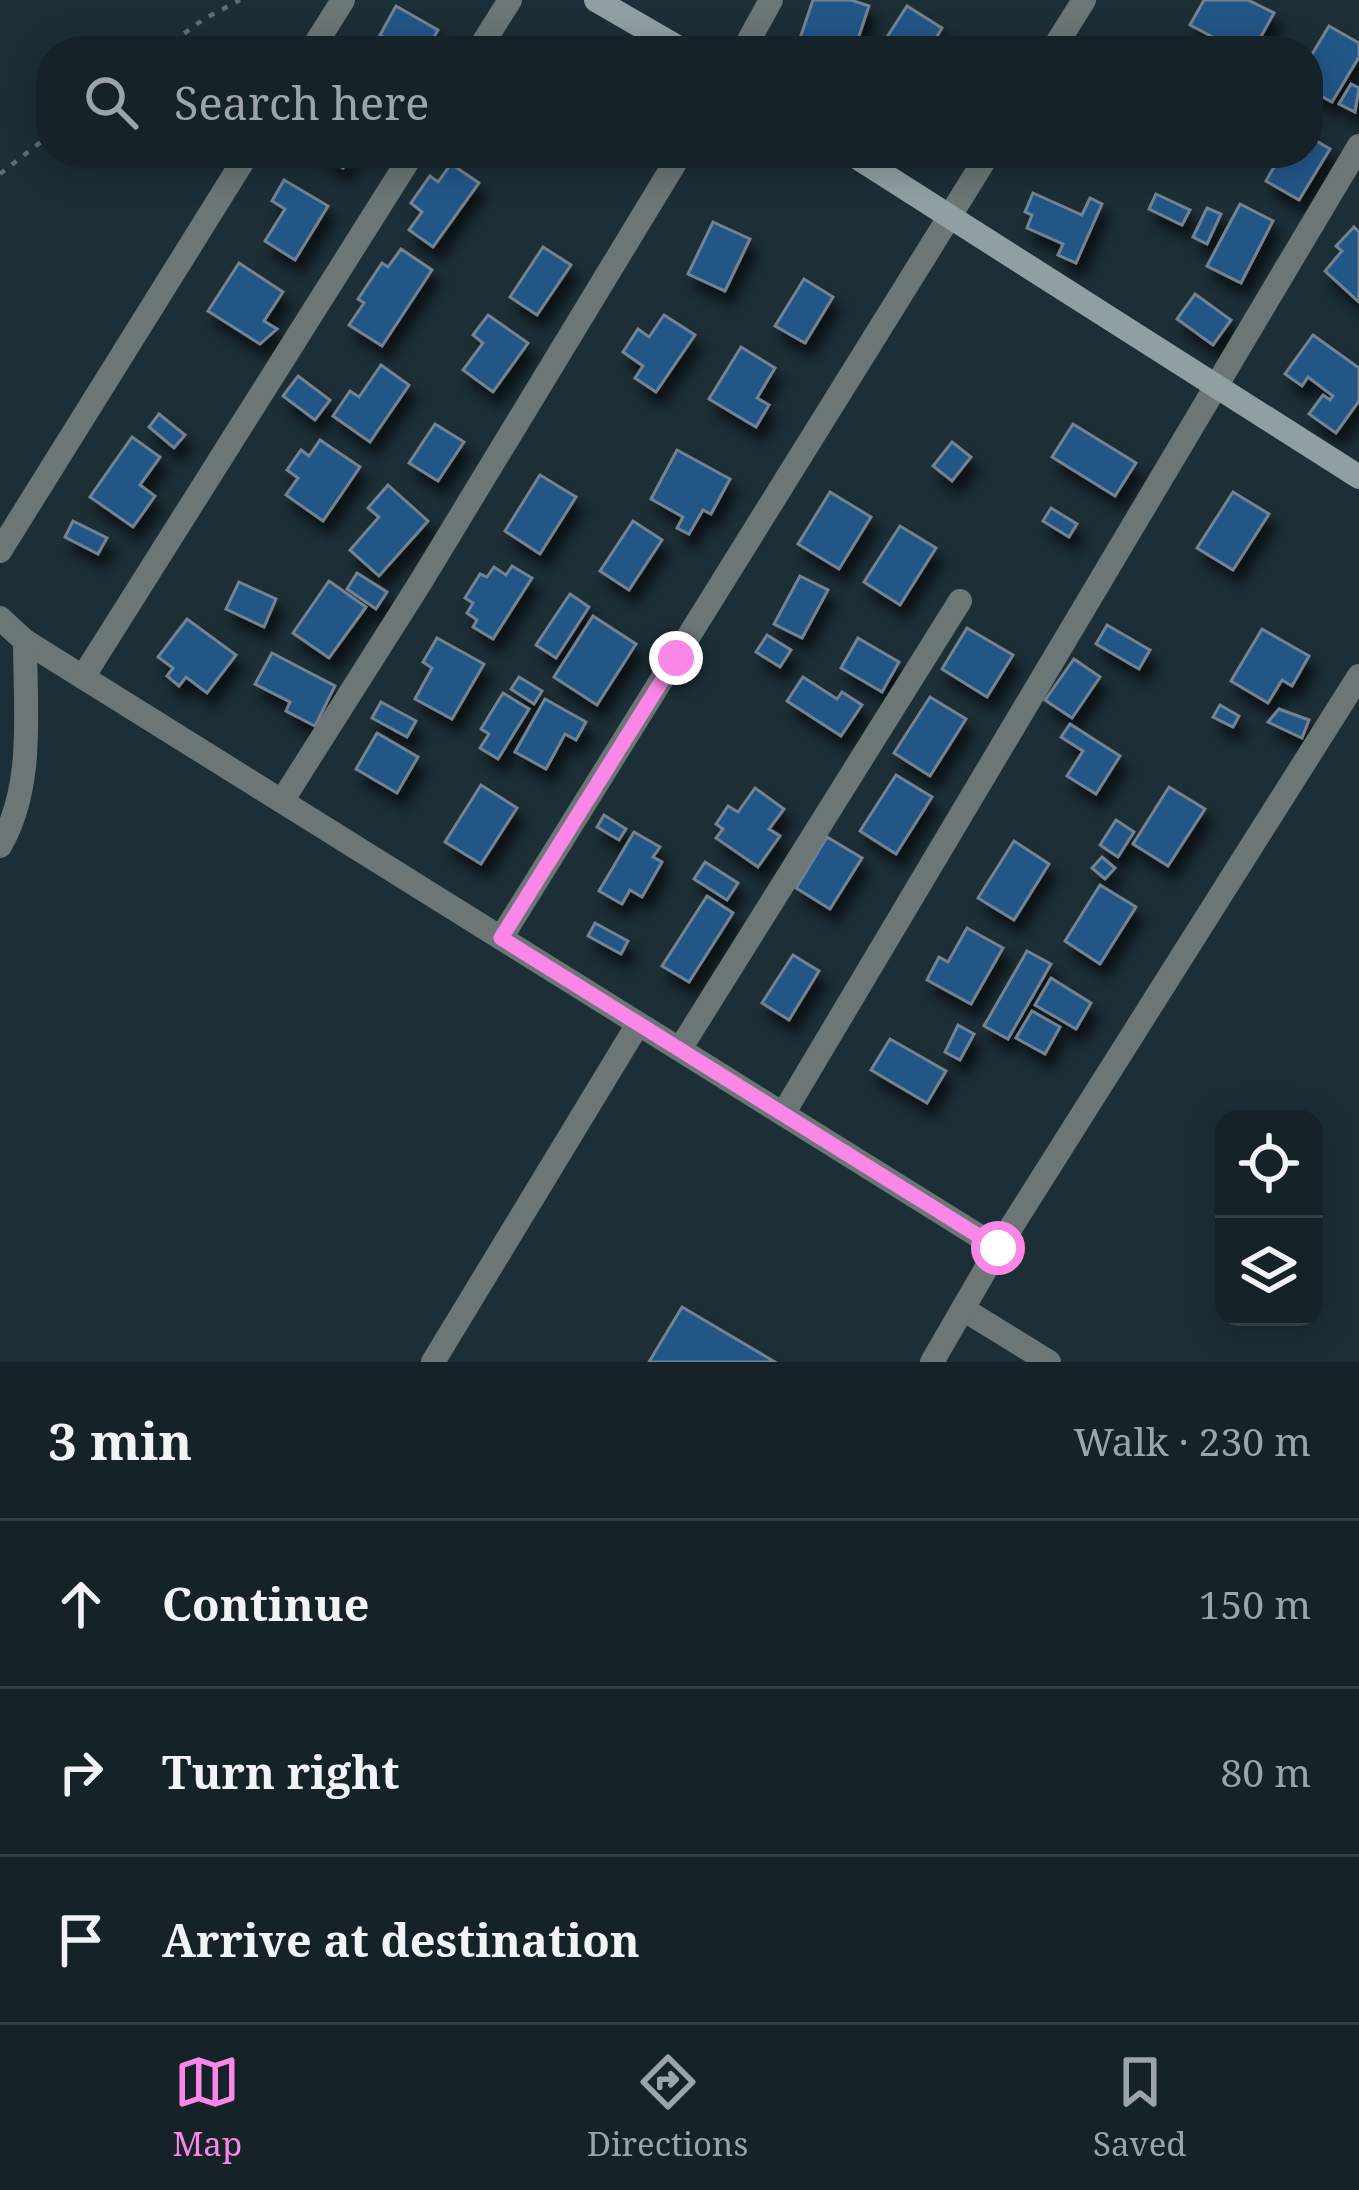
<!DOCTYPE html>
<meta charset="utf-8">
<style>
body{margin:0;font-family:"Noto Serif",serif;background:#222f34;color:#f1f3f6}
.controls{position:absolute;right:36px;bottom:36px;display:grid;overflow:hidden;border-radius:24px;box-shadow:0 6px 30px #0003}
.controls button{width:108px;height:108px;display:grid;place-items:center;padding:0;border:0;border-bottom:3px solid #343f45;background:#152228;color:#f1f3f6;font:60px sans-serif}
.stop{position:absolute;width:36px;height:36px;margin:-27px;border:9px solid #fa87e7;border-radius:50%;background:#fff}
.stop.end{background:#fa87e7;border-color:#fff;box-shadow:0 3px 12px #0008}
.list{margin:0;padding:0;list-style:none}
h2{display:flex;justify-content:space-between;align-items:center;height:156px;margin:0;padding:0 48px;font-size:51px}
h2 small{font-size:39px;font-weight:400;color:#9da4a8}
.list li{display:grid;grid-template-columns:78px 1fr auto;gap:36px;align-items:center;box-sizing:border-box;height:168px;padding:0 48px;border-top:3px solid #343f45}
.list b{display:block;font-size:45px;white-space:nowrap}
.list em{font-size:39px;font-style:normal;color:#9da4a8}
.icon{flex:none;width:66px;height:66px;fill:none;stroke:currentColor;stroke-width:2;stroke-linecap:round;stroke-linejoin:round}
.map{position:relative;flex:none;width:1359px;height:1362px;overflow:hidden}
.search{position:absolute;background:#152228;box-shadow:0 6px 30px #0003;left:36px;right:36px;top:36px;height:132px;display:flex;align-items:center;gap:30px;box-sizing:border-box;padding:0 42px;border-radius:48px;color:#9da4a8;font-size:45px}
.sheet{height:660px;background:#152228}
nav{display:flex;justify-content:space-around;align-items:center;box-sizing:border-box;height:168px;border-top:3px solid #343f45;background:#152228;font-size:33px;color:#9da4a8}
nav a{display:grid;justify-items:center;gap:6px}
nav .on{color:#fa87e7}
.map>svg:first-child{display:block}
.building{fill:#205787;stroke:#748290;stroke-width:3;filter:url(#shadow)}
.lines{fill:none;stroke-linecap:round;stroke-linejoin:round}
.path{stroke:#5e6e75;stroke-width:4.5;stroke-dasharray:6 9;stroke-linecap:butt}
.street{stroke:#6c7677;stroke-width:24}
.secondary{stroke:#90a0a2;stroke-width:24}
.route{stroke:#fa87e7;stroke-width:15}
</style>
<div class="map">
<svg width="1359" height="1362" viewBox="0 0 1359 1362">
<defs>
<filter id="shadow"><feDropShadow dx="7" dy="13" stdDeviation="6" flood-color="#0009"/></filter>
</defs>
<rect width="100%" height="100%" fill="#1c2e36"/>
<g class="building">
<polygon points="813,0 851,0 869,6 854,51 796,50"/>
<polygon points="1204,0 1248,0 1274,13 1253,51 1239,51 1190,25"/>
<polygon points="396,6 438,30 426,51 391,51 395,44 380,35"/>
<polygon points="907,6 942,28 928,51 878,51"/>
<polygon points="1329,26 1359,43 1359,57 1332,102 1308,89 1308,61"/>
<polygon points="1351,84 1359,88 1355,112 1339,104"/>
<polygon points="1308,136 1330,149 1299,200 1266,181 1282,153 1308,153"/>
<polygon points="319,153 352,153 343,168"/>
<polygon points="451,164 479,183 433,247 409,230 422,212 411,203 430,176 438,182"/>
<polygon points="284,180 328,206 295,260 265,241 285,209 272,201"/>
<polygon points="1033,193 1082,215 1090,198 1102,204 1076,263 1058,255 1063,244 1027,228 1032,215 1025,212"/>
<polygon points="1156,194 1190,210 1182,225 1149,209"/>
<polygon points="1240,204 1273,221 1241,283 1207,266"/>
<polygon points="1207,208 1221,214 1207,244 1193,237"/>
<polygon points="713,222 750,239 725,291 688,274"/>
<polygon points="1354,227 1359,232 1359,302 1325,271 1342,251 1336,246"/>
<polygon points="543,247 571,265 537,315 510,297"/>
<polygon points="401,249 432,270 382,346 349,325 364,303 358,299 382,263 388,267"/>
<polygon points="239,263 283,292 264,321 277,329 260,344 208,311"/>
<polygon points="804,279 833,297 805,343 775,326"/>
<polygon points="1195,294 1231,320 1213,345 1177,319"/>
<polygon points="488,315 528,343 493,392 463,370 483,343 473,335"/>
<polygon points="664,315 695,335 656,392 635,378 643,366 623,352 638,329 649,337"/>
<polygon points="1313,335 1359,368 1359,401 1336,433 1309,414 1323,395 1330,400 1333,396 1308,377 1302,386 1285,374"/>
<polygon points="741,347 775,368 757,398 769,405 756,427 709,399"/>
<polygon points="381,365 409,385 370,442 333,416 350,391 359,397"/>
<polygon points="298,376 330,400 315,420 283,396"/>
<polygon points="159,414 185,435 174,448 149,427"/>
<polygon points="435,424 464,442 438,481 409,463"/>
<polygon points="1073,424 1136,463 1115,496 1052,457"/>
<polygon points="132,437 160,457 140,485 155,496 133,527 90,497"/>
<polygon points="320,440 360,467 323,521 286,495 298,478 287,470 301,450 309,456"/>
<polygon points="952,442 971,457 952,481 933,466"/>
<polygon points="677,450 730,479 711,514 703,510 689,534 677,528 683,517 651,499"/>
<polygon points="540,475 576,497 540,554 505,531"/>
<polygon points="388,485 428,521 379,576 350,550 379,517 368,508"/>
<polygon points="830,492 871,517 839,569 798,544"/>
<polygon points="1233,492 1269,514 1233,570 1197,548"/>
<polygon points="1051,508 1077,524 1069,537 1043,521"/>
<polygon points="73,521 107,538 98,554 65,537"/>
<polygon points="633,521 662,540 629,590 600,571"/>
<polygon points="900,526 936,548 900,605 864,582"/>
<polygon points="512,566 532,578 493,639 473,627 477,620 467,613 473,603 465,598 480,574 487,577 494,567 506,575"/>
<polygon points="357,573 387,592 376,609 347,589"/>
<polygon points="800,576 828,590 802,638 774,624"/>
<polygon points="329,581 366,607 329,658 293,633"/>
<polygon points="239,582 276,599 264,627 226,609"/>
<polygon points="570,594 589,607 556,658 536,645"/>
<polygon points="593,616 636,644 597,705 554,677"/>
<polygon points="187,619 236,655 207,693 186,677 179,686 167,676 173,668 158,657"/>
<polygon points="1107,625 1150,650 1139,669 1096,644"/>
<polygon points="967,628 1013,655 987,697 942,669"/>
<polygon points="1262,629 1309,656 1292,686 1282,680 1268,703 1231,681"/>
<polygon points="767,635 791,650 780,667 756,652"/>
<polygon points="437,638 484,664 452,719 415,699 432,668 423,662"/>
<polygon points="858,638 899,662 882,692 841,668"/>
<polygon points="272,653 335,686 315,726 286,711 290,702 255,684"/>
<polygon points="1074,659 1100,677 1072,718 1045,700"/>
<polygon points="519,677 542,691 534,704 511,689"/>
<polygon points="803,677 837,699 842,692 862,705 841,736 787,701"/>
<polygon points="503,693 529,709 498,759 480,748 489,734 481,729"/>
<polygon points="930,697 966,719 930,776 894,753"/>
<polygon points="545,699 586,722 576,740 565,734 546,769 515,752"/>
<polygon points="381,702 416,721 407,737 372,718"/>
<polygon points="1220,705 1239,716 1233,727 1213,717"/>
<polygon points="1279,709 1309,720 1302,738 1268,722"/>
<polygon points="1070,724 1120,756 1096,794 1067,776 1083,751 1061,737"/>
<polygon points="377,733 418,757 397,793 356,769"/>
<polygon points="896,775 932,797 896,854 860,831"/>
<polygon points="481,785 517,808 481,864 445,842"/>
<polygon points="1169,787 1205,809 1168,866 1133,844"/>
<polygon points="755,788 784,809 769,829 780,836 758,867 716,838 723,829 716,824 728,806 738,812"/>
<polygon points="604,815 626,829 619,840 597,827"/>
<polygon points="1116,820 1134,832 1118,857 1100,845"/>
<polygon points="634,832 660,847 653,857 662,862 642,897 630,890 622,904 599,891"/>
<polygon points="827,837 862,858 830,909 796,888"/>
<polygon points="1014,841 1049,864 1014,920 978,898"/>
<polygon points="1102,857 1115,868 1105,879 1092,868"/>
<polygon points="705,862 738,883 727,900 694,879"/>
<polygon points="1100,885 1136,907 1100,964 1065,941"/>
<polygon points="707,896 733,913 689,982 662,966"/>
<polygon points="595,923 628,941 621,954 588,936"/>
<polygon points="967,928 1003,948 971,1004 927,980 939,957 948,962"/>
<polygon points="1027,951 1051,964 1008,1039 984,1026"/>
<polygon points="793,955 819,971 789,1020 762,1003"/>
<polygon points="1051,978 1091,1003 1076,1029 1035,1005"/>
<polygon points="1032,1011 1060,1027 1045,1054 1016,1038"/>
<polygon points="958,1025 974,1034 960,1060 945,1052"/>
<polygon points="890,1039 946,1071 927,1103 871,1070"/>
<polygon points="682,1307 775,1362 649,1362"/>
</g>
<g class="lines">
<g class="path">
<polyline points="160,51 204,19 240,0"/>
<polyline points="0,174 51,134"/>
</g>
<g class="street">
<polyline points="311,51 343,0"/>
<polyline points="478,51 510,0"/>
<polyline points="743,51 771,0"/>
<polyline points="1052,51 1084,0"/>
<polyline points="0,551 248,153"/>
<polyline points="0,618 25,641 998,1248"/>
<polyline points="83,677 413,153"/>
<polyline points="282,801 420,583 681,153"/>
<path d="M0,846c35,-60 25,-138 25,-205"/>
<polyline points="501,938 989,153"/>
<polyline points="680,1049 960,601"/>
<polyline points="783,1114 1359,146"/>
<polyline points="963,1309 1049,1362"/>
<polyline points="433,1362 638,1024"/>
<polyline points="932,1362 998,1248 1359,676"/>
</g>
<g class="secondary">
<polyline points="596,0 684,51"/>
<polyline points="850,153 1359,477"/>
</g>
</g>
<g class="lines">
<polyline class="route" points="676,658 501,938 998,1248"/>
</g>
</svg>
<div class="controls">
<button><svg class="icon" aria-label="locate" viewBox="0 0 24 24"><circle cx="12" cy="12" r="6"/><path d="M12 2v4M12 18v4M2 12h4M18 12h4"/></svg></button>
<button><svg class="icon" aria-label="layers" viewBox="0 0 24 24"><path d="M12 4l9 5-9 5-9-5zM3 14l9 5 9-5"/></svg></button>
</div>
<div class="stop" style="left:998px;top:1248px"></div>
<div class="stop end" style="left:676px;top:658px"></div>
<div class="search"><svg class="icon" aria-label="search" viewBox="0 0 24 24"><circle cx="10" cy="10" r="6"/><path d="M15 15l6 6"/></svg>Search here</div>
</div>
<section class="sheet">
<h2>3 min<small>Walk · 230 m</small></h2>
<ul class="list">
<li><svg class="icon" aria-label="ahead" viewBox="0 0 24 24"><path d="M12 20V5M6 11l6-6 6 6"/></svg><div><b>Continue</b></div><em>150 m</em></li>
<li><svg class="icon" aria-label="right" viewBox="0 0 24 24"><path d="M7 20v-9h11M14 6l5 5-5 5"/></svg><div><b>Turn right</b></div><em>80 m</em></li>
<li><svg class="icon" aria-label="arrive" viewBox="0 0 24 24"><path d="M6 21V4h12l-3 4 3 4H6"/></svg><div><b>Arrive at destination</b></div></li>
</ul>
</section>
<nav>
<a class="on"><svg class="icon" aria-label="map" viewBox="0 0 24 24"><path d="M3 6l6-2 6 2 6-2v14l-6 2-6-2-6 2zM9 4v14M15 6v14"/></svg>Map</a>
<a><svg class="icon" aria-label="directions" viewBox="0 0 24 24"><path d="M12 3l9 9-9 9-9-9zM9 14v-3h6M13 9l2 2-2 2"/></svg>Directions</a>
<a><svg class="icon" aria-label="saved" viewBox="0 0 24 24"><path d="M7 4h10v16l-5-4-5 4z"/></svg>Saved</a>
</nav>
